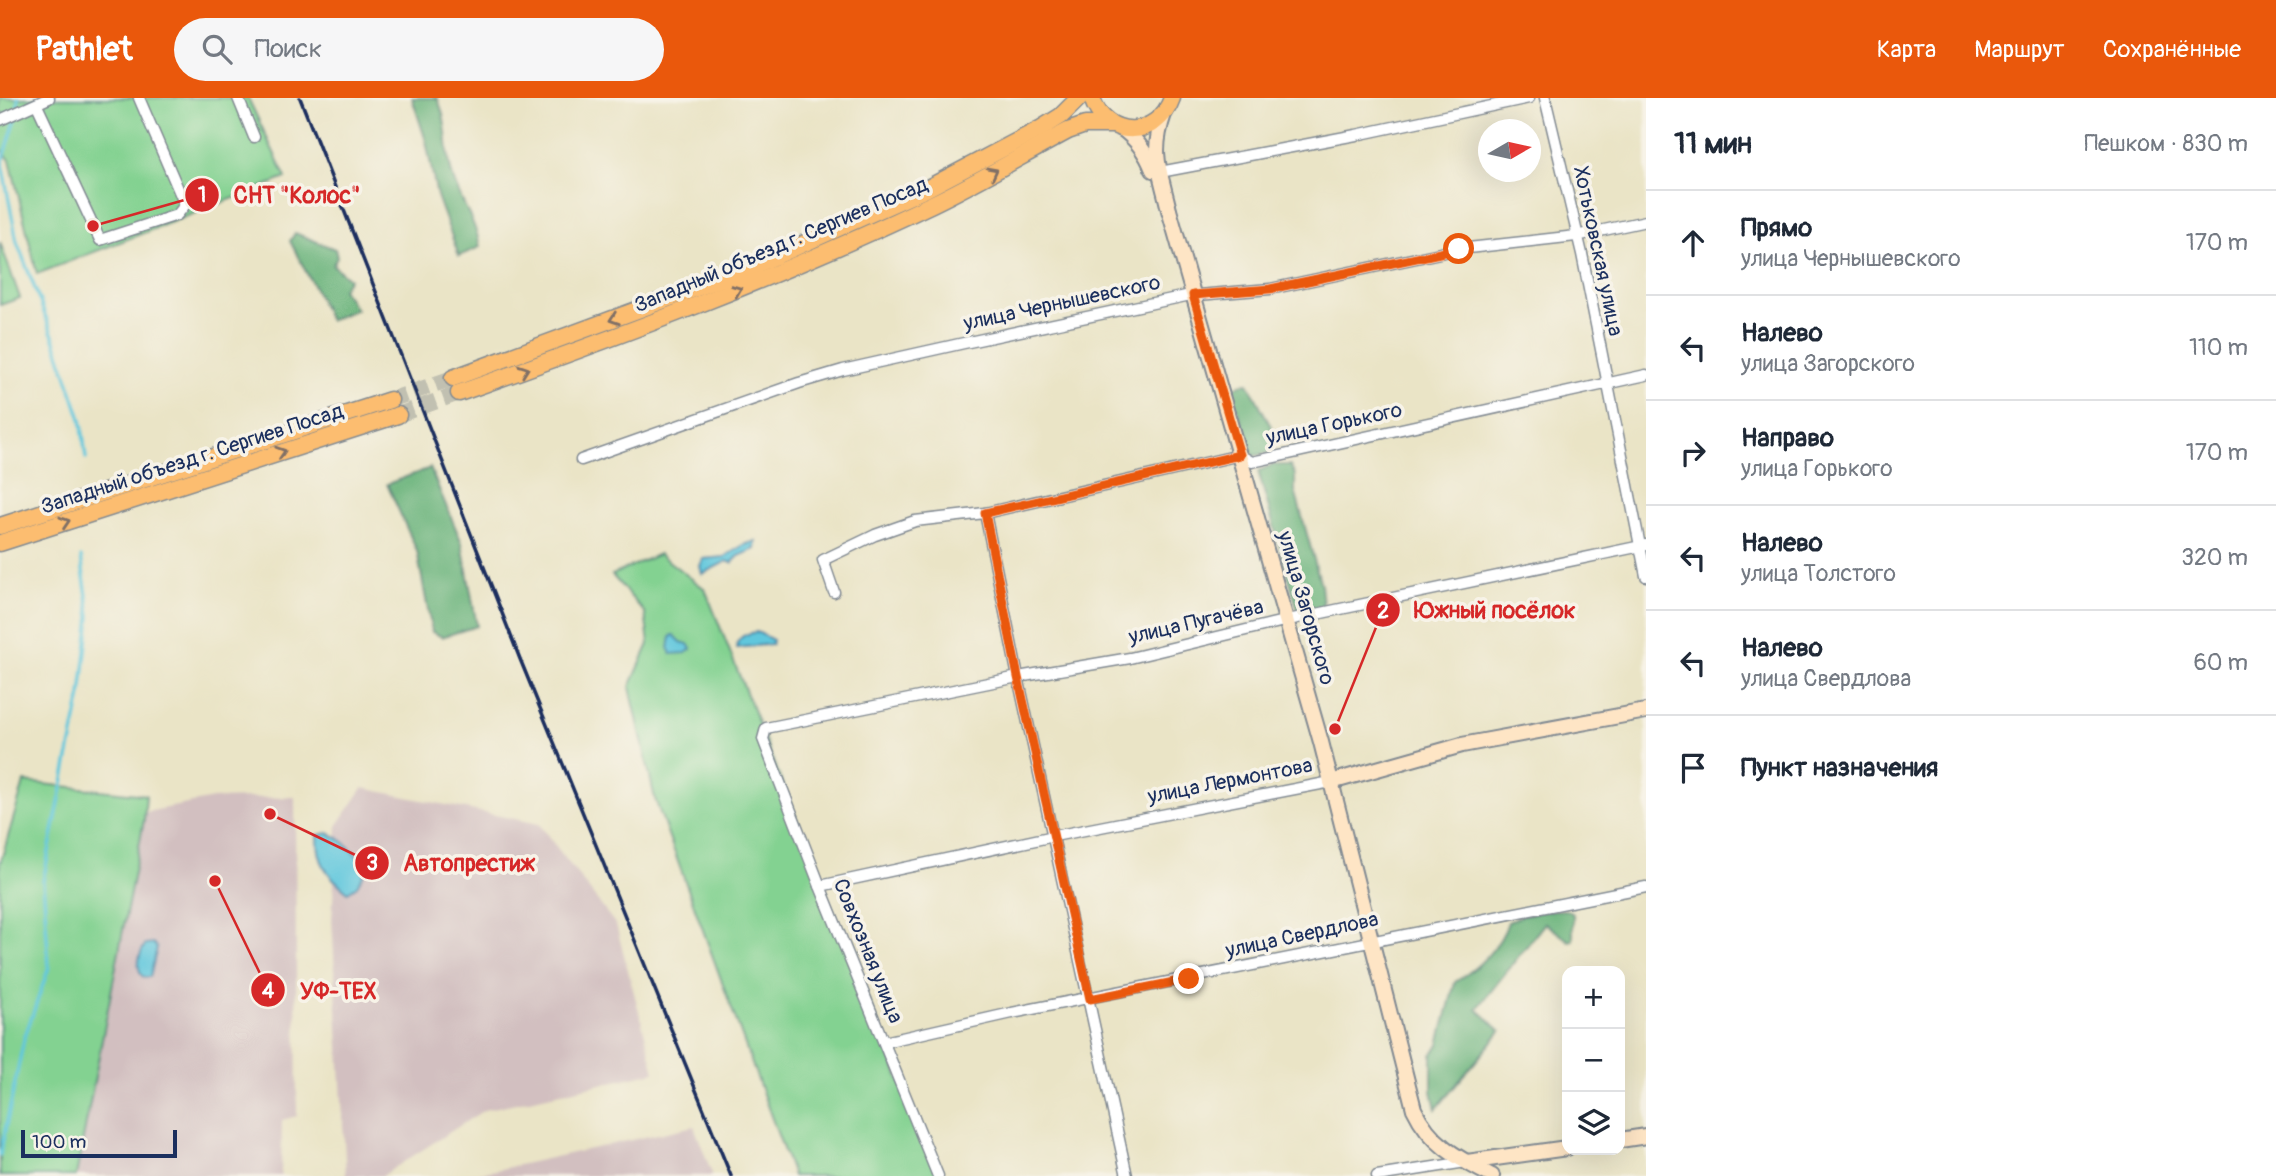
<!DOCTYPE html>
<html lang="ru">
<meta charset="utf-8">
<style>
body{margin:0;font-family:Pangolin,sans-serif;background:#f6f6f7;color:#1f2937}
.controls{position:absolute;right:21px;bottom:21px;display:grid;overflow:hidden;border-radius:14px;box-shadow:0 7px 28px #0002}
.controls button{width:63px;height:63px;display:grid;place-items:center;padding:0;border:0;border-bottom:2px solid #e0e1e3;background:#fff;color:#1f2937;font:35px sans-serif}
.compass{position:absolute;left:1478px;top:21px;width:63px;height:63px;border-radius:50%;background:#fff;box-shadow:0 7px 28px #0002;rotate:81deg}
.scale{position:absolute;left:21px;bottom:18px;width:156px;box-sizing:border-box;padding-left:7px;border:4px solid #1b2f5e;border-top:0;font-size:19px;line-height:24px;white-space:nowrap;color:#1b2f5e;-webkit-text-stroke:5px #f7f3e8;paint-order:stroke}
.stop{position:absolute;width:21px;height:21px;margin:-16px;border:5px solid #ea580c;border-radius:50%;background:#fff}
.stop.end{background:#ea580c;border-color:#fff;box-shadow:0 2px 7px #0008}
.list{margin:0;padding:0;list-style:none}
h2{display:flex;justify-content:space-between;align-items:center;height:91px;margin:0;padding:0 28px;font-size:30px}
h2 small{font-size:23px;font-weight:400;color:#747a83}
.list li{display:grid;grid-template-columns:46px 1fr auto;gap:21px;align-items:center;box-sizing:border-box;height:105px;padding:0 28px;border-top:2px solid #e0e1e3}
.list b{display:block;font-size:26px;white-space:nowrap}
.list p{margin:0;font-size:23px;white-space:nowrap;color:#747a83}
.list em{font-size:23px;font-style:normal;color:#747a83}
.icon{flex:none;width:38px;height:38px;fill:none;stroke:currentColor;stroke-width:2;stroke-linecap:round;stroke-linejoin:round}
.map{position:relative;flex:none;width:1646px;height:1078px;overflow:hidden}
header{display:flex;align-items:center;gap:42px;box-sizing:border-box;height:98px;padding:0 35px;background:#ea580c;color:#fff}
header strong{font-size:33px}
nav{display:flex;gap:38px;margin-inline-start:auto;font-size:24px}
.search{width:490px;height:63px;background:#f6f6f7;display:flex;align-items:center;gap:18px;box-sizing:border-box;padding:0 24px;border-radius:38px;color:#747a83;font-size:26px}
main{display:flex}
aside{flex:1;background:#fff}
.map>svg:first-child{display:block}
.industrial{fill:#d2bfc0}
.green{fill:#83d291;stroke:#4f8078;stroke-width:2}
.forest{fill:#6ab47b;stroke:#42726c;stroke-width:2}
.water{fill:#60c7dd;stroke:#3e7b9e;stroke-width:2}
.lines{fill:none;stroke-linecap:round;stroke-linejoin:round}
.stream{stroke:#60c7dd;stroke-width:3.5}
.primary-tunnel{stroke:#c1c0b1;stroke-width:16;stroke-dasharray:16 8;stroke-linecap:butt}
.street-casing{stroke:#828a92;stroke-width:13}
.secondary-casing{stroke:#828a92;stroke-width:18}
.primary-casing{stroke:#828a92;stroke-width:19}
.street{stroke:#fff;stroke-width:10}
.secondary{stroke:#fee5c5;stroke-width:14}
.primary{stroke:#fcbd6f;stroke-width:16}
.rail{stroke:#1b2f5e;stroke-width:3.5}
.oneway{stroke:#806f66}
.route{stroke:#ea580c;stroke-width:9}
.labels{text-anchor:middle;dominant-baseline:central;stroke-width:7;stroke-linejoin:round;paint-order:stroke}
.street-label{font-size:21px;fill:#1b2f5e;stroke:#f7f3e8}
.leader{fill:none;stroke:#d62828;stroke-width:2.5}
.callout-dot{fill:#d62828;stroke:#f7f3e8;stroke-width:2.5}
.mark-label{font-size:21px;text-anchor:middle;font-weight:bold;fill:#fff}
.callout-label{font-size:23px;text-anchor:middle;font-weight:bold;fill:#d62828;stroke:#f7f3e8;stroke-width:7;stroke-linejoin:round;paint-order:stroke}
</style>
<header>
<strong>Pathlet</strong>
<div class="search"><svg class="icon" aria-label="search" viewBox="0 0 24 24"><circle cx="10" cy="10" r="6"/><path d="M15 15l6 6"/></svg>Поиск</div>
<nav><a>Карта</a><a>Маршрут</a><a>Сохранённые</a></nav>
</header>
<main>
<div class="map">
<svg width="1646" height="1078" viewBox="0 0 1646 1078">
<rect width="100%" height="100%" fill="#f7f3e8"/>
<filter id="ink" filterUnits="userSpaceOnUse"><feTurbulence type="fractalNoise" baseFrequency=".0143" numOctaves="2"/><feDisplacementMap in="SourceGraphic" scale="14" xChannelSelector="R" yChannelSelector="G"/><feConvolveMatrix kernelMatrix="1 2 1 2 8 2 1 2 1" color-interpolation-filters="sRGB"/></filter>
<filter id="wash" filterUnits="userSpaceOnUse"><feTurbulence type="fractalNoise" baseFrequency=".00686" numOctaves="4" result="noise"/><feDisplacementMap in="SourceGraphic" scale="28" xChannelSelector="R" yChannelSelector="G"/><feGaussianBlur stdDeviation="1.57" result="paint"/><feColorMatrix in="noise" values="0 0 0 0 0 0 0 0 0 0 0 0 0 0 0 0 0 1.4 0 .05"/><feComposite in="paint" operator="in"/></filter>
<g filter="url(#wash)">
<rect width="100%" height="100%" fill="#eae4c6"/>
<g class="industrial">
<polygon points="363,690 539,726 616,827 655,974 484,1012 382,1078 346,1078 332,821 337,728"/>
<polygon points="295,699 297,1018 282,1022 281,1078 77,1078 141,715 213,701"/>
<polygon points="694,1028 713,1078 459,1078 496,1072"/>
</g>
<g class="green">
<polygon points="0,0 248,0 286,80 37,176 10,62 0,50"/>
<polygon points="0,144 20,200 0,207"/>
<polygon points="659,456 705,491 938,1078 793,1078 655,701 630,589 649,546 645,515 612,477"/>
<polygon points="24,684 146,697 144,722 76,1078 0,1078 0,766"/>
</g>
<g class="forest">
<path d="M412,0h25c12,24 8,51 15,76 6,25 24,46 28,73l-21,9 -22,-60 -11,-55z"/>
<polygon points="295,135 335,151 337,159 333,167 349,181 342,191 356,211 329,223 315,191 290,143"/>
<polygon points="1248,285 1274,334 1273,354 1253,358 1231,293 1240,286"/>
<path d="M1272,367h18l5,10v16l26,94 2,20c-8,5 -16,8 -25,5l-40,-139z"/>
<polygon points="430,370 462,445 477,528 442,539 432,534 417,453 387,386"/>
<path d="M1553,812h14l6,4v26l-4,1 -24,-18 -68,86 24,22 -65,78 -4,-18v-36l7,-11 16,-62c22,-13 46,-36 53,-60l15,-7z"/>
</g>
<g class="water">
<polygon points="756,443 755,451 739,458 732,465 727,463 702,476 700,468 703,461 724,459 744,447"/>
<path d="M757,534l16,8 -1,4 -36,4c1,-11 11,-15 21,-16z"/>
<polygon points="674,537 681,544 688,546 691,551 686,555 671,556 669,551 671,538"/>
<path d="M328,735c17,6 29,21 39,36l-10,17 -9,6c-21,-17 -31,-29 -30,-57z"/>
<path d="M153,845l4,5 -7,29h-7c-8,-10 -4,-24 3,-33z"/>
</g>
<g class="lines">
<g class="stream">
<polyline points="18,0 18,14 2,66 17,144 55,243 81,321 86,360"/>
<polyline points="0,1057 24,941 49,869 43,783 81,597 90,518 81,459"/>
</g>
</g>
</g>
<g filter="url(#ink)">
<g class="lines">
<g class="primary-tunnel">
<polyline points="390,302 453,280"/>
<polyline points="398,317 459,295"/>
</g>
<g class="street-casing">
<g id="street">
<polyline points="238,0 254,39"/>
<polyline points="1545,0 1582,156 1646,478"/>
<polyline points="37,7 100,142 177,117 185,107 139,0"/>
<polyline points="0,22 49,0"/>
<polyline points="1160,74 1356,37 1529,0"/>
<polyline points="581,362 799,285 843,272 964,245 1186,198 1270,191 1459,151 1576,138 1646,123"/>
<polyline points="985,415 1018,579 1127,1078"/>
<polyline points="834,494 823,462 875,437 915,423 985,415 1240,357 1252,364 1646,277"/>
<polyline points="820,788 1054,738 1331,684"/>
<polyline points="884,944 1012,915 1646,789"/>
<polyline points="938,1078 820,788 763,641 766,630 1018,579 1130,560 1288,522 1646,447"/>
<polyline points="1377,1078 1466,1064"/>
</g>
</g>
<g class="secondary-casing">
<g id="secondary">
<path d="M1164,16c-14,40 -4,56 5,96l152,532 93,367c17,36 44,49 78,67"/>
<path d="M1121,30c16,11 25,24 32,42"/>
<polyline points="1331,684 1462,647 1646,613"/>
<polyline points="1620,1042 1646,1038"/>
<polyline points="1467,1064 1567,1050"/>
</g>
</g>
<g class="primary-casing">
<g id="primary">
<path d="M1092,0c13,42 66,41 80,0"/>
<polyline points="453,280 740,174 926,91 1040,31 1061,18 1079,0"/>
<path d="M459,295c161,-57 320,-116 473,-189 46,-22 91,-49 136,-73l17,-6h27"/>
<polyline points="0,428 390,302"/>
<polyline points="0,445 398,317"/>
</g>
</g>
<use href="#street" class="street"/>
<use href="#secondary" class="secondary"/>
<use href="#primary" class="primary"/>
<polyline class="rail" points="300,0 520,561 731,1078"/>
</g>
<defs><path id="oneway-chevron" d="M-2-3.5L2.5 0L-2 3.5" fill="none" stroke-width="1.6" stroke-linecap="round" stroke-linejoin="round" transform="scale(1.75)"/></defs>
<g class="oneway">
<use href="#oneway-chevron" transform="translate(993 74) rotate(-28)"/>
<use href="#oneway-chevron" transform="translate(737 192) rotate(-22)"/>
<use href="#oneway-chevron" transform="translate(614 221) rotate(161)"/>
<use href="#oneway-chevron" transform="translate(524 272) rotate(-20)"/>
<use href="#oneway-chevron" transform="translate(281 354) rotate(-18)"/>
<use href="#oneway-chevron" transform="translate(65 424) rotate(-18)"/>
</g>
</g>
<g class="lines" filter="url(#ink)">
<polyline class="route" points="1189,881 1090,901 1018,579 985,415 1240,357 1193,197 1270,191 1459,151"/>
</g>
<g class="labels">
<g class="street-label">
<text transform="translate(781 147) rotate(-23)">Западный объезд г. Сергиев Посад</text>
<text transform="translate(1598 153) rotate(78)">Хотьковская улица</text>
<text transform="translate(1062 205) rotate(-12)">улица Чернышевского</text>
<text transform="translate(1334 326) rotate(-12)">улица Горького</text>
<text transform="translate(192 361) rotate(-18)">Западный объезд г. Сергиев Посад</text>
<text transform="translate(1306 510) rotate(74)">улица Загорского</text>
<text transform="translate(1196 524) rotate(-13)">улица Пугачёва</text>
<text transform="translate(1230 683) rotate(-11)">улица Лермонтова</text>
<text transform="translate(1302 837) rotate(-12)">улица Свердлова</text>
<text transform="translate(868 853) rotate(68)">Совхозная улица</text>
</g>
</g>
<path class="leader" d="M93 128L202 97M1335 631L1383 512M270 716L372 765M215 783L268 892"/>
<g class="callout-dot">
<circle cx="93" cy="128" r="7"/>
<circle cx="1335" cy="631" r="7"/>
<circle cx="270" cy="716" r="7"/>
<circle cx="215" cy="783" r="7"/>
<circle cx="202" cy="97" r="18"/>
<circle cx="1383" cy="512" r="18"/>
<circle cx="372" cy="765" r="18"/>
<circle cx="268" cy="892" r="18"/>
</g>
<g class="mark-label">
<text x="202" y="104">1</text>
<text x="1383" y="520">2</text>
<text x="372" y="772">3</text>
<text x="268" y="900">4</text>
</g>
<g class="callout-label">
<text x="297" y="105">СНТ "Колос"</text>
<text x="1495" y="520">Южный посёлок</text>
<text x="469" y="773">Автопрестиж</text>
<text x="338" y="901">УФ-ТЕХ</text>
</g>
</svg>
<div class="controls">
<button>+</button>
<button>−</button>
<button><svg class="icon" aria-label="layers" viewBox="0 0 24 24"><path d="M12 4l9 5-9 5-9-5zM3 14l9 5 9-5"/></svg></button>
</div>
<svg class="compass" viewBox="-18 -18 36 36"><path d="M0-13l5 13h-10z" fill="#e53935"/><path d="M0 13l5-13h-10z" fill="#747a83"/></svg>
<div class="scale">100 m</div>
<div class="stop" style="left:1459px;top:151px"></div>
<div class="stop end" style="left:1189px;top:881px"></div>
</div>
<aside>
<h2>11 мин<small>Пешком · 830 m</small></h2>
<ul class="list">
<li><svg class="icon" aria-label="ahead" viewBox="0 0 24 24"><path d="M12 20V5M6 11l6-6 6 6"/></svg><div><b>Прямо</b><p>улица Чернышевского</p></div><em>170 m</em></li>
<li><svg class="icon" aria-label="left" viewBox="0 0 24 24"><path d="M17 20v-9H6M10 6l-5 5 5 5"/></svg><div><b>Налево</b><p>улица Загорского</p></div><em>110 m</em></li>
<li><svg class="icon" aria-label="right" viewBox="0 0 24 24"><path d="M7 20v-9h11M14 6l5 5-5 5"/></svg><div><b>Направо</b><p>улица Горького</p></div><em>170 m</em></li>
<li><svg class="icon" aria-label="left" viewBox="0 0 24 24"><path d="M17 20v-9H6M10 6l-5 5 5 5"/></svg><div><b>Налево</b><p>улица Толстого</p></div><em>320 m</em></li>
<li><svg class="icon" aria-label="left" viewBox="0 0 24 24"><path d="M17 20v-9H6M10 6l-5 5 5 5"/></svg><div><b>Налево</b><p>улица Свердлова</p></div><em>60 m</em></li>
<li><svg class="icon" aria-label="arrive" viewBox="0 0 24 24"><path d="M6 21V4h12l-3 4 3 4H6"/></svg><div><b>Пункт назначения</b></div></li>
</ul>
</aside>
</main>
